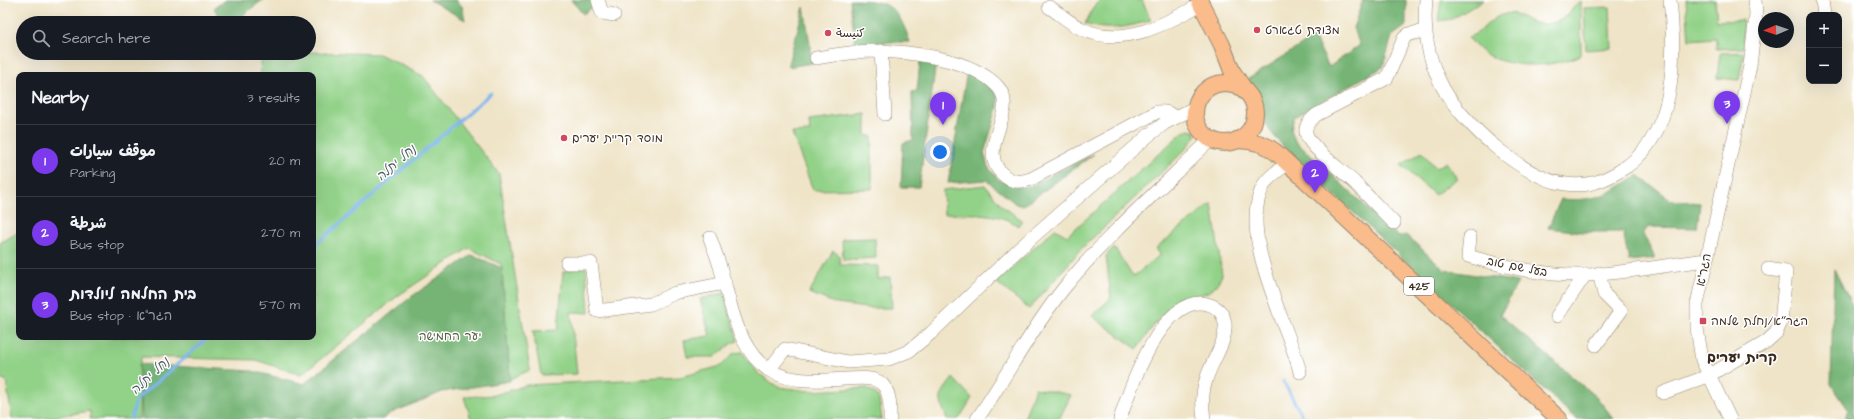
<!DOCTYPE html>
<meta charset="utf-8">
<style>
body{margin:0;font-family:"Architects Daughter","Playpen Sans Arabic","Playpen Sans Hebrew",sans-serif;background:#242831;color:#f1f3f6}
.controls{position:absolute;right:12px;top:12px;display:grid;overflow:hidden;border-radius:8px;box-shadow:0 4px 16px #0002}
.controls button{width:36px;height:36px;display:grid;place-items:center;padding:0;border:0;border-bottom:1px solid #363941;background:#171b24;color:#f1f3f6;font:20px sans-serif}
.compass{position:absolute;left:1758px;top:12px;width:36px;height:36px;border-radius:50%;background:#171b24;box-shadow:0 4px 16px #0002;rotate:268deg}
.you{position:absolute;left:940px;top:152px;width:14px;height:14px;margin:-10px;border:3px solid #fff;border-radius:50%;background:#1a73e8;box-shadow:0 0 0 6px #1a73e833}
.badge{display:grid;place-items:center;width:26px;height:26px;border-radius:50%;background:#7c3aed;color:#fff;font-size:13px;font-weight:700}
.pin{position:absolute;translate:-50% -33px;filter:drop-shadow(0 1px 2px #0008)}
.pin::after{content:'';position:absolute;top:21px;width:14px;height:12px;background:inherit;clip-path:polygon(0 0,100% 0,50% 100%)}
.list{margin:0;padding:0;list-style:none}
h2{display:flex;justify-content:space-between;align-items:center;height:52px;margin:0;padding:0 16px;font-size:17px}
h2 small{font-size:13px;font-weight:400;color:#9ea1a6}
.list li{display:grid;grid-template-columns:26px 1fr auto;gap:12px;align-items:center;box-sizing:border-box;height:72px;padding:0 16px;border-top:1px solid #363941}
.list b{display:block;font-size:15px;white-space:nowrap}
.list p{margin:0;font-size:13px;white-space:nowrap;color:#9ea1a6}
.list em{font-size:13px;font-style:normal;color:#9ea1a6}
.icon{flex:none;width:22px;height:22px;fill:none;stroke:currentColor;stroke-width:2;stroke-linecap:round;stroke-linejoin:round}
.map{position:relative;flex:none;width:1854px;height:419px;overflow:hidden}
.search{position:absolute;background:#171b24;box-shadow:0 4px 16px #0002;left:16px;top:16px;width:300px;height:44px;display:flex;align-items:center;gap:10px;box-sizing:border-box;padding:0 14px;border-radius:22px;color:#9ea1a6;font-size:15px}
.panel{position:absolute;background:#171b24;box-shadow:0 4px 16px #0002;left:16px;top:72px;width:300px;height:268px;border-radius:8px}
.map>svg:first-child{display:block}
.green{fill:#92d288;stroke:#667e53}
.forest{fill:#75b474;stroke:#586f49}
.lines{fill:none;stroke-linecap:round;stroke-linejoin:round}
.stream{stroke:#81b7f0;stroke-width:3}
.minor-casing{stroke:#958772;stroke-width:14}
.major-casing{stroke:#958772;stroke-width:18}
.minor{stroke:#fff;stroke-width:13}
.major{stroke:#f9bc8a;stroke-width:16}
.poi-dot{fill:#d1495b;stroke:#fff;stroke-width:1.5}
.labels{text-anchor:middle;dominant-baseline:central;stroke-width:3;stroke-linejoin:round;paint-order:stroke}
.shield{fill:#fff;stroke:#766a62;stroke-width:1}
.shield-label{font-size:11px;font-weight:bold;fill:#3b2a1e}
.poi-label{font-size:12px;fill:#3b2a1e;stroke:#fff;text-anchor:start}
.street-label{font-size:12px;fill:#3b2a1e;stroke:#fff}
.park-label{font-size:12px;fill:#555c3e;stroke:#fff}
.water-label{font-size:13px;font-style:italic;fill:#545b68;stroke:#fff}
.quarter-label{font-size:14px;font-weight:bold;fill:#3b2a1e;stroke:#fff}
</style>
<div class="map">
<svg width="1854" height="419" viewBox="0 0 1854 419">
<rect width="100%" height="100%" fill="#fff"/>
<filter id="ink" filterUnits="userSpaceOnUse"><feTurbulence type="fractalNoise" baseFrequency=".025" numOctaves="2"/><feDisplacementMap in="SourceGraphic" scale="8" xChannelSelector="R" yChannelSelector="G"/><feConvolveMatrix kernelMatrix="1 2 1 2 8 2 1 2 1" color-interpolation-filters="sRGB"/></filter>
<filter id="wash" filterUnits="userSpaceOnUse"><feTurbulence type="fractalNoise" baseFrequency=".012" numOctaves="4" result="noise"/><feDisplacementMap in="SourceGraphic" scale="16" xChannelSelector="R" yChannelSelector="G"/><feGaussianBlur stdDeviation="0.9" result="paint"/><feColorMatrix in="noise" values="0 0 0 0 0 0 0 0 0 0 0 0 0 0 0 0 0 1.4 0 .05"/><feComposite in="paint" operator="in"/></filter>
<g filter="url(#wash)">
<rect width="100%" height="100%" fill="#efe4c7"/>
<g class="green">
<path d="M1100,0h42l9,20c-22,7 -43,12 -66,4l9,-18z"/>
<polygon points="1441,0 1484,0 1452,19 1438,21"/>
<polygon points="1686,0 1715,0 1717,21 1743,20 1744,48 1716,49 1716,38 1689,40"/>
<path d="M1581,1v54c-28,13 -74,15 -100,-4 -5,-4 -9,-9 -13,-14 16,-4 21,-20 37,-23 11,-3 17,4 26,8 6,3 21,2 27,-1 8,-3 16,-15 23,-20z"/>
<polygon points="1610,7 1612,48 1586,50 1584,8"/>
<polygon points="309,52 379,54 423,76 499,174 530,370 510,379 501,264 469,248 399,295 301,375 256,360 141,357 139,419 90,419 90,411 39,419 12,419 6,380 0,379 0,243 19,232 19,337 313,337 313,75 259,75 263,54 309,53"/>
<polygon points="1744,52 1739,80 1717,78 1720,53"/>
<polygon points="866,114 866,136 872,136 872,189 813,190 792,133 810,132 809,121"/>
<polygon points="1189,130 1194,131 1196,136 1185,150 1082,248 1029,309 996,282 1055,229 1067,236 1183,132"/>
<polygon points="1422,152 1436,168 1446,162 1457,178 1435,195 1401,165"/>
<path d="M985,185l18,22 19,13 -4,6c-19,-15 -51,-12 -74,-12l-1,-24z"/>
<path d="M1212,203l10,72c-13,27 -27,15 -47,29 -17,12 -27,30 -38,45l-45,-33 19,-18 -5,-42 8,-9 19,30 27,-22 -4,-7z"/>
<polygon points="875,238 876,258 843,260 842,239"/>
<polygon points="833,251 839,255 840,265 878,266 878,279 890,277 892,308 866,308 837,304 809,293"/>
<polygon points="586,267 589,313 571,312 577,374 541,375 533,331 558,330 563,272"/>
<polygon points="724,293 738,341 732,343 715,357 687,357 684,340 710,336 700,299"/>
<polygon points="742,352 758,373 778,387 810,391 867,388 876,394 879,400 882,419 471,419 464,397 495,395 527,385 680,377 721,366 734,353"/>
<path d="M953,378l19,20 -13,21h-12c-9,-23 -9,-21 6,-41z"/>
<polygon points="1035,388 1071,395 1059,419 1024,419"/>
</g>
<g class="forest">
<polygon points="226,0 263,0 245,13 240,20 223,23 214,8"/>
<polygon points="430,0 456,0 462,6 465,20"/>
<polygon points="571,0 593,0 594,6 583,14"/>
<path d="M850,0c39,0 47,5 60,42h-21l-34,2z"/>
<polygon points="1363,0 1406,0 1406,26 1392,36 1383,67 1294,117 1291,129 1295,141 1399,237 1406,235 1445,270 1518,282 1500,315 1598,399 1614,419 1576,419 1289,153 1270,131 1245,81 1314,37 1329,67 1360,45 1353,28"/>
<polygon points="804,7 813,63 787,67"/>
<polygon points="920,62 936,62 919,187 901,187 903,143 913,140 912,92 917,91"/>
<polygon points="967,71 993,89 998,96 998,108 984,153 988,167 999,180 1017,187 1030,186 1094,154 1023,206 1016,204 986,180 948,183"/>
<path d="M1638,175l33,25 29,3 -3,25 -49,-1 -5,7 12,24 -26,3 -6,-29h-41l-34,-4 13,-29c35,3 48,-5 77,-24z"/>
<polygon points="472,255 502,268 510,381 442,392 389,414 383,419 141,419 139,364 252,371 304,384 411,297"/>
<polygon points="1834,269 1854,309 1853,419 1845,419 1848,409 1831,384"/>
</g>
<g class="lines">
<g class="stream">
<polyline points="313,247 491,93"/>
<polyline points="1283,381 1304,419"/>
<polyline points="131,419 136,400 209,337"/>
</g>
</g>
</g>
<g filter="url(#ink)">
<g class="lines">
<g class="minor-casing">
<g id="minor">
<polyline points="598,0 602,13 614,15"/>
<path d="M1426,0c-3,30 2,60 17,88 20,36 81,91 123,96 20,3 35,-2 52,-12 59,-33 58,-114 52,-172"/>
<polyline points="1822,0 1824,15"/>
<path d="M1049,7c11,7 22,17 33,22 41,19 84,-5 119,-25"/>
<polyline points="881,51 885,114"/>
<path d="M816,58c18,-3 36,-6 54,-7 38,0 102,7 128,36 23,26 -27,64 8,90 8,6 16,5 25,2l126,-67c8,-1 12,0 18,6"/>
<path d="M1288,163c-8,6 -17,12 -23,20 -30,48 23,140 35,189"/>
<path d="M1394,223c-13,-13 -26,-27 -39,-40 -11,-11 -43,-34 -48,-47 -4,-10 3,-15 9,-21l71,-37 17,-40 5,-4 16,-3"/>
<path d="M1470,237l-2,19c38,11 77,20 117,19 41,-2 81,-10 121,-15"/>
<path d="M710,238c4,11 8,21 11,32 9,31 15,71 40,94 37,33 105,3 121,20 9,9 8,23 8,35"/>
<polyline points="567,263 591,263 597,311 651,304 675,293 725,283"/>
<polyline points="1557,316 1585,275"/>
<polyline points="1596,345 1621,311 1604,294 1599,273"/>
<polyline points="769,370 785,349 848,362 889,359 909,351 931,333 1020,248 1149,135 1165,123 1196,107"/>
<polyline points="1663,393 1708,376 1766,342 1776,333 1781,322 1786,272 1768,269"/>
<path d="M977,419c30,-43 54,-90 87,-131 44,-54 98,-101 147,-149"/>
<path d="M1120,419c10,-31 43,-126 87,-115 10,2 16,9 18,19 2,20 -14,38 -19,57 -4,12 -4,26 -2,39"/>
<polyline points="1730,419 1702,360 1697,328 1697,304 1750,66 1756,15 1755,0"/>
</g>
</g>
<g class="major-casing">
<g id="major">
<polyline points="1199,0 1222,45 1232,71 1244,89"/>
<circle cx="1225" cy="113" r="30"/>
<path d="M1237,140c17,1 28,3 41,14l281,265"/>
</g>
</g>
<use href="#minor" class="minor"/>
<use href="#major" class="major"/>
</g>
</g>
<g class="poi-dot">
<circle cx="1257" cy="30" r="4"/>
<circle cx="828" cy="33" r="4"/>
<circle cx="564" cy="138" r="4"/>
<rect x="1699" y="317" width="8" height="8" rx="2"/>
</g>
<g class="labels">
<rect class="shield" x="1404" y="277" width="30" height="18" rx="3"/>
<g class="shield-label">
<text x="1419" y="286">425</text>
</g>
<g class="poi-label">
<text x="1265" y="30">מצודת טגארט</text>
<text x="836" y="33">كنيسة</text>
<text x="572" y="138">מוסד קריית יערים</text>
<text x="1711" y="321">הגר״א/נחלת שלמה</text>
</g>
<g class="street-label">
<text transform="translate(1517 267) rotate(11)">בעל שם טוב</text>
<text transform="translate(1704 270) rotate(-78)">הגר"א</text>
</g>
<g class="park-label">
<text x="450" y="336">יער החמישה</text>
</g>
<g class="water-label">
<text transform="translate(396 163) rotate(-41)">נחל יתלה</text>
<text transform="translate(150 376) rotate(-43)">נחל יתלה</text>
</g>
<g class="quarter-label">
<text x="1742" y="358">קרית יערים</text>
</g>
</g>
</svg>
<div class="controls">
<button>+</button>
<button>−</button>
</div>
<svg class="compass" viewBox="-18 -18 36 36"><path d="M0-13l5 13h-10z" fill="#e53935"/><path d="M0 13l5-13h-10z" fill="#9ea1a6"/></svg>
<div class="you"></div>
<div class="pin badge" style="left:943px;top:125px">1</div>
<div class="pin badge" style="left:1315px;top:193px">2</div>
<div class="pin badge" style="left:1727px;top:124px">3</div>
<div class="search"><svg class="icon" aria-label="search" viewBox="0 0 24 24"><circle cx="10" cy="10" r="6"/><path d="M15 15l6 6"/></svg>Search here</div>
<section class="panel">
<h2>Nearby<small>3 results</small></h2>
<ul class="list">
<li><span class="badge">1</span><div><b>موقف سيارات</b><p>Parking</p></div><em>20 m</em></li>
<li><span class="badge">2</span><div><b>شرطة</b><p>Bus stop</p></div><em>270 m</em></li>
<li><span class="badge">3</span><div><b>בית החלמה ליולדות</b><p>Bus stop · הגר&quot;א</p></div><em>570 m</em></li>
</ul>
</section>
</div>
